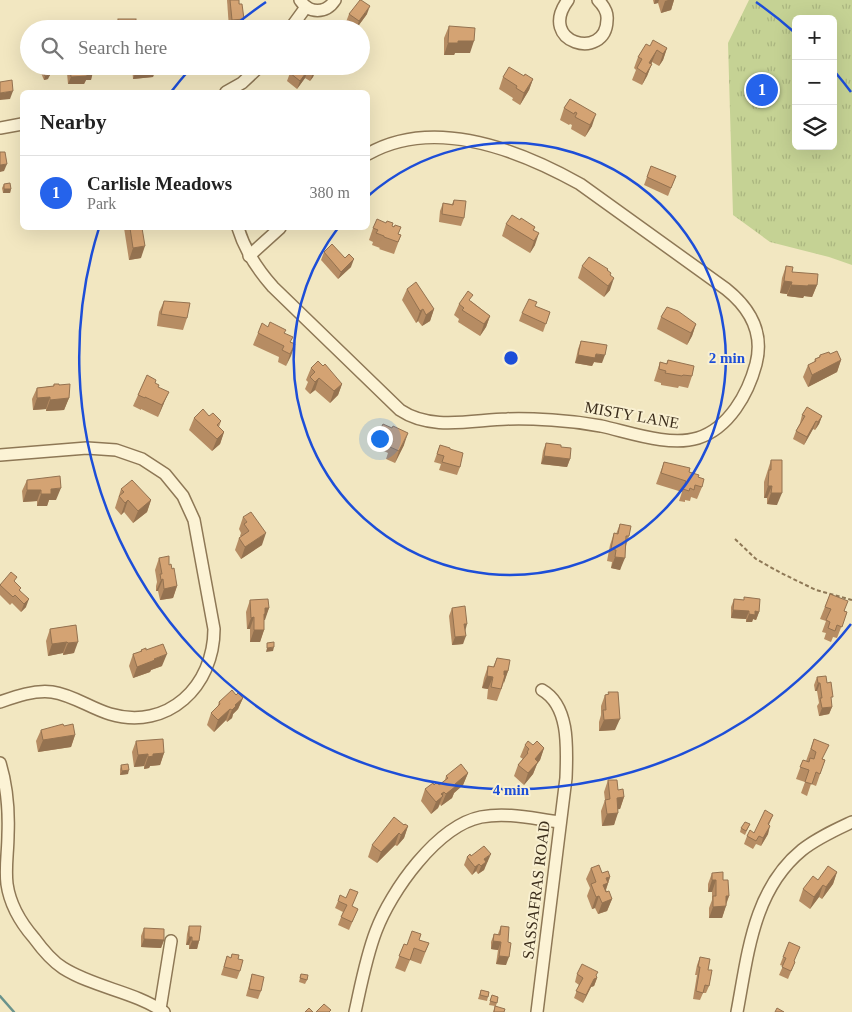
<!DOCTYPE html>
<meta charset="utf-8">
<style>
body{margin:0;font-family:Georgia,serif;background:#f6f6f6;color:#222}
.controls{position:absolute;right:15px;top:15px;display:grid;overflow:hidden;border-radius:8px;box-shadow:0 5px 20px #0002}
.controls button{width:45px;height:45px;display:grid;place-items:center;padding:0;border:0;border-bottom:1px solid #e0e0e0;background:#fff;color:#222;font:25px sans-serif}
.you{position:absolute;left:379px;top:438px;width:18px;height:18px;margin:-12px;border:4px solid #fff;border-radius:50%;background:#1a73e8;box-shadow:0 0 0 8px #1a73e833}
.badge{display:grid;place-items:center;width:32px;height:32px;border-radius:50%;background:#2563eb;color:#fff;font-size:16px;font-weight:700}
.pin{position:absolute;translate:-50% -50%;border:2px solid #fff;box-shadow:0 1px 5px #0006}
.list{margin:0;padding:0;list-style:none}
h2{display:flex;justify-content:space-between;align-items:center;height:65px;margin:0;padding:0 20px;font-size:21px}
h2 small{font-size:16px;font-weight:400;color:#767676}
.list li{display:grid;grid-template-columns:32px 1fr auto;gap:15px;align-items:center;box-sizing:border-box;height:75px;padding:0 20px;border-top:1px solid #e0e0e0}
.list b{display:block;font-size:19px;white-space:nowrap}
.list p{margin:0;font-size:16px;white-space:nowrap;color:#767676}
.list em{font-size:16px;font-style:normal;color:#767676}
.icon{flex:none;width:28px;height:28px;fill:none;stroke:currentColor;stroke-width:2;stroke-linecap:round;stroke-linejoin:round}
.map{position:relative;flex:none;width:852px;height:1012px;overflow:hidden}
.search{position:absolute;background:#fff;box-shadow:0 5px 20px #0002;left:20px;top:20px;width:350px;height:55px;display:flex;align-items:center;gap:12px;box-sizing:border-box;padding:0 18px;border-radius:28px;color:#767676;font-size:19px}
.panel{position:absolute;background:#fff;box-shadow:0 5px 20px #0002;left:20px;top:90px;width:350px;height:140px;border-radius:8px}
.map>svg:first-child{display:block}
.park{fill:url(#park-tufts);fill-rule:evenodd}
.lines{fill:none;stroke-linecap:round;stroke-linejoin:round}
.stream{stroke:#6a938c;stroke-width:2.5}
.minor-casing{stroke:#8e7856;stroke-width:14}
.path{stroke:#8e7856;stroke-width:2;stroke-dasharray:4 2.5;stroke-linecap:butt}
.minor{stroke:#fcf3d5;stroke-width:11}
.wall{fill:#b68c63}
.shaded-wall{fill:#947250}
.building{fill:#d4a373;stroke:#947250}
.ring{fill:none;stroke:#1d4ed8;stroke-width:2.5}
.labels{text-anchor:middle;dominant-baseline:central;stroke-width:4;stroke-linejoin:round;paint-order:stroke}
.street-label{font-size:16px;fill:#3c2e1c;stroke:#f9f0d1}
.centre{fill:#1d4ed8;stroke:#f9f0d1;stroke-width:2.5}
.ring-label{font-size:15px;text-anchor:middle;font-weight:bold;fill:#1d4ed8;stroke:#f9f0d1;stroke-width:4;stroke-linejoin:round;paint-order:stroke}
</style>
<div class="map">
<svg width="852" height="1012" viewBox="0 0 852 1012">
<defs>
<pattern id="park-tufts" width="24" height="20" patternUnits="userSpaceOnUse" patternTransform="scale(1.25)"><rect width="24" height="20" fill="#c5d294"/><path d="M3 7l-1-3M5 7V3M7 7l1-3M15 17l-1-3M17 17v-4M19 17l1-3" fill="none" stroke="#aab57f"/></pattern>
</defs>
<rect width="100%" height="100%" fill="#f2e7c1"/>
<path class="park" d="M749,0h103v265l-23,-8 -59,-15 -37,-27 -5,-172zM796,19h37v127h-37z"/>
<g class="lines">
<polyline class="stream" points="0,996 14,1012"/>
<g class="minor-casing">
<g id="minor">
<path d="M300,0c9,14 26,14 35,0"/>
<path d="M568,0c-32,43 38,62 39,20 1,-8 -3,-14 -9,-20"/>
<polyline points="290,29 306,7"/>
<polyline points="226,92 242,83 260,66"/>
<polyline points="0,128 22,124"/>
<path d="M238,228c7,23 19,41 35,59l127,123c31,21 72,10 107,9 15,-1 30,0 45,1 17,1 33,3 49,6 28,6 68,21 97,12 31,-10 50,-44 58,-74 8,-31 -5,-55 -30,-75l-146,-105c-61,-34 -145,-68 -212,-30"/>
<polyline points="249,256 280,228"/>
<path d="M0,455l87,-7 29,2 26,9 23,15 18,22 11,24 20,109c0,57 -46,102 -104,85 -20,-6 -37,-19 -58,-22 -18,-2 -35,4 -52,10"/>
<path d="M0,763c7,23 9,48 8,72 0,16 -3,33 -1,49 3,21 14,39 27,54 8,11 18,23 29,30 32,20 70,23 101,44"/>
<polyline points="160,1009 171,941"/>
<path d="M355,1012c6,-27 11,-55 21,-81 15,-40 61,-105 105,-114 27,-5 53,2 79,5"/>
<path d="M537,1012l29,-234c1,-29 4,-72 -24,-88"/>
<path d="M737,1012c11,-58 16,-122 65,-162 15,-12 33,-20 50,-28"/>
</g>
</g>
<polyline class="path" points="735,539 756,559 781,573 816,590 852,600"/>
<use href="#minor" class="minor"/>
</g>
<g class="wall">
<polygon points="227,0 239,0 241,27 229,28"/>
<polygon points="653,0 674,0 671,10 661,13 658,3 654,4"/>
<polygon points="349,14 367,14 356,29 346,22"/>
<polygon points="118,19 136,29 115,29"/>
<polygon points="449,26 470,53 455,53 454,55 444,55 444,38"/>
<polygon points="650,46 667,48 663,60 659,66 652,62 647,76 642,85 632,80 636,70 634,68 638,57"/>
<polygon points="69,66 93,66 91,80 86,80 84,84 68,84 67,73"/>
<polygon points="132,66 155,66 153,77 133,79"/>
<polygon points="190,66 206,66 205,69 192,72"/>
<polygon points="314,66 314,67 316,69 313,77 310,81 305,78 297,89 287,81 290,73"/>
<polygon points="42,69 48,79 44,80 41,73"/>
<polygon points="524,76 533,79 529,90 520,105 512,100 513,98 499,89 503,77"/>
<polygon points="570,99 592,126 585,137 571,129 572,125 570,124 569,125 560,120 564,108"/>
<polygon points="651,166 676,176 668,196 644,185"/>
<polygon points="4,184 11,189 10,193 3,193 2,188"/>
<polygon points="454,200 464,218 461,226 439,222 440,211 443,203 452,204"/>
<polygon points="520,220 535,227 534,230 535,245 530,253 502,236 506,224"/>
<polygon points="392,226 401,227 398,234 401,235 394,254 379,249 380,248 372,245 373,242 369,240 373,228"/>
<polygon points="124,228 142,228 141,258 129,260"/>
<polygon points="324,252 351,267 338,279 321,260"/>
<polygon points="582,266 608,270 610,275 610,290 604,297 578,278"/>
<polygon points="786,266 792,272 817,285 812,297 804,296 803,298 787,296 787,294 780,293 782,278"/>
<polygon points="407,289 434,309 430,321 422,326 418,321 416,323 402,300"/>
<polygon points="164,301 187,318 183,330 157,326 159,312"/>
<polygon points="471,301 490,316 486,327 480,336 458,322 459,319 454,315 459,304"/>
<polygon points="535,306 550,312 543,332 519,321 522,313"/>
<polygon points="661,317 696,324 692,336 687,345 657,329"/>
<polygon points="258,333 284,333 291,342 295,344 286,366 278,362 279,357 253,345"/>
<polygon points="581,341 602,363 594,362 592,366 575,363 578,349"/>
<polygon points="820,355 841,360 837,372 808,387 803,377 808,365 814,362 815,359 819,357"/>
<polygon points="668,360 692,376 688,388 679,386 678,388 661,385 661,383 654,381 660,362 666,364"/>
<polygon points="311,368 342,384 338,395 330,403 315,390 310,394 305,389 308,382 306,380"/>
<polygon points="155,383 164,403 158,417 141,409 141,410 133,406 138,395"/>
<polygon points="54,384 59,385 69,398 64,410 46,411 46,409 33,410 32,399 37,388 53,386"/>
<polygon points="802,415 822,416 819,424 815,430 813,429 804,445 793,439 796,431 800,423"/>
<polygon points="209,416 221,421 219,427 224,432 220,444 212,451 189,430 194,418"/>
<polygon points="378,434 404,445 395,463 386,459 388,453 374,446"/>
<polygon points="546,443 561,447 570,459 567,467 541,464 543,451"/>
<polygon points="440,445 450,449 460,467 457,475 439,470 441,464 434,462"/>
<polygon points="771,460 777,505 767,504 767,498 764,498 764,482"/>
<polygon points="664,462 689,472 702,487 697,499 691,497 690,501 685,500 685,502 679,501 682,492 656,484"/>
<polygon points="27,480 56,500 49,500 47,506 37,506 37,501 23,502 22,491"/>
<polygon points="121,489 151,500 147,512 133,523 124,512 121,515 115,508"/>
<polygon points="243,517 262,545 241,559 235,550 239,538 241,537 240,536 241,533 239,529"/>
<polygon points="620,524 629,536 626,546 620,570 611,568 612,562 607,561 610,545 614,533 616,534"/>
<polygon points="159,558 169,565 177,586 173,598 160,600 158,591 156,591 156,586 157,582 155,570"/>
<polygon points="15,582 20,590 26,607 21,612 12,603 10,605 0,595 0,584"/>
<polygon points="830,594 845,611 847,612 837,638 833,637 831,642 824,639 826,633 822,632 826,621 820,619"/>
<polygon points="744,597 759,612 756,620 753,619 752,622 746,622 746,619 731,618 731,607 734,599 744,600"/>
<polygon points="250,600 269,608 264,620 264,630 260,642 250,642 250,629 247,629 246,612"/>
<polygon points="452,608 465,631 463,644 452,645 449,616"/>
<polygon points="76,625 74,653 63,655 63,653 48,656 46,641 50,629"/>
<polygon points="141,650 146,650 162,666 151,670 150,672 133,678 129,666 133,654 140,652"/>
<polygon points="497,658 508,671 497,701 487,699 488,689 482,688 484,678 488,666 493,667"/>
<polygon points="817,677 827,683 832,707 829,714 819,716 817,706 819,703 817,691 815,691 814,685"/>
<polygon points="608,692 615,730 599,731 599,722 601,715 601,706 605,695 608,694"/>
<polygon points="236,695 243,698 238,709 233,714 232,718 227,722 226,720 214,732 207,725 211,713 217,708 219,702"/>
<polygon points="64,726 75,735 71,747 38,752 36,741 41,730"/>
<polygon points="814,739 823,759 825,760 816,786 811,784 807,796 801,793 805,782 796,779 803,760 806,761"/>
<polygon points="136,741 164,753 160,765 150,766 149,768 144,769 144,766 134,767 132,752"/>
<polygon points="525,745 533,745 544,748 540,760 537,764 533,774 524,785 514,776 518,765 523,759 520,757"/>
<polygon points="121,765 128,774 120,775 120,769"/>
<polygon points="468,773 463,785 454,793 452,798 441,806 440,804 438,808 431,814 421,801 425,789 434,785 439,785 445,780 446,776"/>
<polygon points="608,780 618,790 624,797 620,809 618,809 614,825 602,826 601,811 605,800 604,792"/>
<polygon points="773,815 769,825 768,834 761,846 756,844 753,849 744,844 747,836 754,833"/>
<polygon points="750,824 745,835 740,832 741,828"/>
<polygon points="404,825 408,826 404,838 397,846 395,845 377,863 368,857 372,845"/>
<polygon points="471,856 488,861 486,863 484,870 478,874 476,871 472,875 464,865 467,857"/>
<polygon points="591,868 610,877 606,890 612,899 607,911 598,914 595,908 592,909 587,896 590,888 586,879"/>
<polygon points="837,872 833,884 822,899 819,897 810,909 799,901 803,889 818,880"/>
<polygon points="712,873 723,880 729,896 722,918 709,918 709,908 712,900 712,892 708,892 708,884"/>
<polygon points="338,901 358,909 349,930 338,925 343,912 335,908"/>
<polygon points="189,926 199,941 197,949 189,949 189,945 186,945 187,934"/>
<polygon points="501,926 508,942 506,965 496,964 498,950 491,949 491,942 494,934 498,934"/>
<polygon points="144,928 164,940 161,948 141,947 141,936"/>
<polygon points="419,940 429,943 421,964 410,960 405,972 395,968 404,944 407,945"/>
<polygon points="232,954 238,959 240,971 237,979 221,975 227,956 231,958"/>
<polygon points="700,957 708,970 709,986 706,993 703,993 700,1000 693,999 697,975 695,975 697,965"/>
<polygon points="783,957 795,962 788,979 779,975 783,966 780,965"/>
<polygon points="252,974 261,991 258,999 246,996"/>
<polygon points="301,974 307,980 305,984 299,982"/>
<polygon points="577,974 596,976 597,978 594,986 591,987 583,1003 574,998 579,985 575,982"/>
<polygon points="481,990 489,992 487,1001 478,999"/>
<polygon points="492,995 498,997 496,1006 504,1012 493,1012 495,1006 489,1005"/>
</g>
<g class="shaded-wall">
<polygon points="655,0 659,0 658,3 654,4"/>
<polygon points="668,0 674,0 671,10 661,13 665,1"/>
<polygon points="370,6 367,14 356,29 359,21"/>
<polygon points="244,19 241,27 229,28 232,20"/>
<polygon points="458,41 474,41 470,53 455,53 454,55 444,55 448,43"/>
<polygon points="667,48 663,60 659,66 663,54"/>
<polygon points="657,50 652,62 645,75 649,63"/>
<polygon points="652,64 647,76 642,85 646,74"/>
<polygon points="194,66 206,66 205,69 192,72"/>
<polygon points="156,69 153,77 133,79 136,71"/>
<polygon points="316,69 313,77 310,81 313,73"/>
<polygon points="308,70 305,78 297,89 300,81"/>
<polygon points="87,72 93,72 91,80 86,80 84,84 68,84 71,77"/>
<polygon points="50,75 48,79 44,80 45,76"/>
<polygon points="533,79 529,90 520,105 524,93"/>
<polygon points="13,91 10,99 0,100 0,93"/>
<polygon points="596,114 592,126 585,137 590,125"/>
<polygon points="7,164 4,171 0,172 0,165"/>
<polygon points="4,189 11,189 10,193 3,193"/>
<polygon points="539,233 535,245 530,253 534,241"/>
<polygon points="145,246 141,258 129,260 133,248"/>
<polygon points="354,259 351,267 338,279 341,272"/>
<polygon points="614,278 610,290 604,297 608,286"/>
<polygon points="784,281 792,282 787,294 780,293"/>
<polygon points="791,285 817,285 812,297 804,296 803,298 787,296"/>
<polygon points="423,309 418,321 416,323 420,311"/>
<polygon points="434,309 430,321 422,326 426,315"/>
<polygon points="490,316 486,327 480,336 484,324"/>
<polygon points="696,324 692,336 687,345 691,333"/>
<polygon points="295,344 291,356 286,366 290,354"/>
<polygon points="596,354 605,355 602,363 594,362 592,366 575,363 578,355"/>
<polygon points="841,360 837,372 808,387 812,375"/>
<polygon points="319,378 315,390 310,394 315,382"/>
<polygon points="342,384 338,395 330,403 334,391"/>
<polygon points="169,392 164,403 158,417 162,405"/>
<polygon points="50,397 46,409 33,410 37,398"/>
<polygon points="69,398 64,410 46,411 50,400"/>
<polygon points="822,416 819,424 815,430 818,422"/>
<polygon points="816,421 813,429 804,445 807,437"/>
<polygon points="224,432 220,444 212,451 217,439"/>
<polygon points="408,433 404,445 395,463 399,451"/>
<polygon points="544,456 570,459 567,467 541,464"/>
<polygon points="768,486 772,486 767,498 764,498"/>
<polygon points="61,488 56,500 49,500 47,506 37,506 41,494 51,489"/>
<polygon points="27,490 41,490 37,501 23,502"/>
<polygon points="771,493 782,493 777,505 767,504"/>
<polygon points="128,500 124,512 121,515 125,503"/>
<polygon points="151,500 147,512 133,523 138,511"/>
<polygon points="266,533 262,545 241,559 245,547"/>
<polygon points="615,557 625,558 620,570 611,568"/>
<polygon points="163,579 158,591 156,591 161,580"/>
<polygon points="177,586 173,598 160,600 164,589"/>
<polygon points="29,599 26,607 21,612 24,604"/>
<polygon points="265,608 269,608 265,620 263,620"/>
<polygon points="733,610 749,611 746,619 731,618"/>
<polygon points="755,611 759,612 756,620 753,619 752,622 746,622 749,614"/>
<polygon points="254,617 250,629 247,629 251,618"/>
<polygon points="464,624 467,624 465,632"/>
<polygon points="254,630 264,630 260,642 250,642"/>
<polygon points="466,636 463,644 452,645 455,637"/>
<polygon points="67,642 63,653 48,656 52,644"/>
<polygon points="78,642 74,653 63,655 68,643"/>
<polygon points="274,647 273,651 266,652 267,648"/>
<polygon points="167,654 162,666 151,670 150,672 133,678 137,667 154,659"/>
<polygon points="504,671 508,671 504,683"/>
<polygon points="487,676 493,677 488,689 482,688"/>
<polygon points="818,683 820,683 817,691 815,691"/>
<polygon points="243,698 238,709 233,714 232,718 227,722 232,710 235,705"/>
<polygon points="832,707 829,714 819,716 822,708"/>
<polygon points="230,709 226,720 214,732 218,720"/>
<polygon points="620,719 615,730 599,731 604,720"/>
<polygon points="75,735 71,747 38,752 43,740"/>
<polygon points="544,748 540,760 537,764 533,774 524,785 528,773 535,759"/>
<polygon points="164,753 160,765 150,766 149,768 144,769 148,757 153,754"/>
<polygon points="148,754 144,766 134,767 138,755"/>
<polygon points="129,770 128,774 120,775 122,771"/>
<polygon points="468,773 463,785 454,793 452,798 441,806 446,794 455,784"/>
<polygon points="444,792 438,808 431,814 436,802 441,794"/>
<polygon points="624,797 620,809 612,810 617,798"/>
<polygon points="618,813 614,825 602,826 607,814"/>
<polygon points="408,826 404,838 397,846 401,835"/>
<polygon points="770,826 768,834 761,846 763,838"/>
<polygon points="399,833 395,845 377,863 381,852"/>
<polygon points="491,854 484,870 478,874 484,859"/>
<polygon points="479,864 476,871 472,875 475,867"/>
<polygon points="837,872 833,884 822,899 826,887"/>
<polygon points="610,877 604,895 599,897 606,878"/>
<polygon points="712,880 716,880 712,892 708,892"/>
<polygon points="823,885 819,897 810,909 814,897"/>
<polygon points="599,896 595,908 592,909 596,897"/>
<polygon points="726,896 729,896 725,906 726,906 722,918 709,918 713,907"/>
<polygon points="612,899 607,911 598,914 602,903"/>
<polygon points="189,937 192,937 189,945 186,945"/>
<polygon points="144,939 164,940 161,948 141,947"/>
<polygon points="192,941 199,941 197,949 189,949"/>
<polygon points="493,941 501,942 498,950 491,949"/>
<polygon points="499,956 509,957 506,965 496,964"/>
<polygon points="597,978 594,986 591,987 583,1003 586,995 594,979"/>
</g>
<g class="building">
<polygon points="230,0 239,0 239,4 242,4 244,19 232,20"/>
<polygon points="360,0 361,0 370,6 359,21 349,14"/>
<rect x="118" y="19" width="18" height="10"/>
<polygon points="449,26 475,28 474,41 458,41 458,43 448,43"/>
<polygon points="653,40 667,48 663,54 657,50 649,63 652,64 646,74 637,68 642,59 638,57 646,44 650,46"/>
<polygon points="70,66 93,66 93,72 87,72 87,76 71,77"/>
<polygon points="135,66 155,66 156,69 136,71"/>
<polygon points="296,66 312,66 316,69 313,73 308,70 300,81 290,73"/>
<polygon points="47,67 50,75 45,76 42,69"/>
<polygon points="509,67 524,76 525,74 533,79 524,93 516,88 517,86 503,77"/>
<polygon points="12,80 13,91 0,93 0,82"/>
<polygon points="570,99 596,114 590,125 575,117 577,113 575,112 574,114 564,108"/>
<polygon points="0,152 5,152 7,164 0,165"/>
<polygon points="651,166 676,176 671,188 647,177"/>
<polygon points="10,183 11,189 4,189 4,184"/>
<polygon points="454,200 466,201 464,218 442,214 443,203 453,205"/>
<polygon points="512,215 520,220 521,218 535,227 533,230 539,233 534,241 506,224"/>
<polygon points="377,219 386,223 387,221 393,223 392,226 394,227 395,225 401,227 398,234 401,235 398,242 384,237 384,236 376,233 378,230 373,228"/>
<polygon points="130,228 142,228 145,246 133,248"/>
<polygon points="332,244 345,258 349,254 354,259 341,272 324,252"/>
<polygon points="589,257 608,269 607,270 611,273 610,275 614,278 608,286 582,266"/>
<polygon points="786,266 793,267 792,272 818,274 817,285 808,285 808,286 791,285 792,282 784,281"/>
<polygon points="416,282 434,309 426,315 423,309 420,311 407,289"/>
<polygon points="468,291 473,295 469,300 490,316 484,324 462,310 464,308 459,304"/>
<polygon points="529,299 537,302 535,306 550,312 546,324 522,313"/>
<polygon points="164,301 190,303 187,318 161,314"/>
<polygon points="667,307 678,311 696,324 691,333 661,317"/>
<polygon points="270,322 286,330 284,333 293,337 290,342 295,344 290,354 282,350 284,346 258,333 262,323 268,327"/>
<polygon points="581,341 607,345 605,355 596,354 595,358 578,355"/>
<polygon points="837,351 841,360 812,375 808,365 816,361 815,359 820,357 820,355 829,352 830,354"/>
<polygon points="668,360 694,366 692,376 683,375 682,376 665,373 666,371 659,369 660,362 667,364"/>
<polygon points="318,361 323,366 325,364 342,384 334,391 319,378 315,382 310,377 315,372 311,368"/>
<polygon points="147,375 156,380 155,383 159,385 158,387 169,392 162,405 145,397 145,398 138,395"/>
<polygon points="54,384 59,384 59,385 70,384 69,398 50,400 50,397 37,398 37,388 54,386"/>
<polygon points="807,407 822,416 818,422 816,421 807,437 796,431 805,416 802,415"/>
<polygon points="203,409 209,416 213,413 221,421 217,425 224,432 217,439 194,418"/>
<polygon points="383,424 392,428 393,426 408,433 399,451 390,447 393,441 378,434"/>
<polygon points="546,443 561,445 561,447 571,448 570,459 544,456"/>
<polygon points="440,445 450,448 450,449 463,453 460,467 442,462 444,456 437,454"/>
<polygon points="771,460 782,460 782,493 771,493 772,486 768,486 769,470 771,470"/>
<polygon points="664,462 690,468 689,472 699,475 698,477 704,479 702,487 695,485 694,490 690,488 689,491 683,489 686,481 661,473"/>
<polygon points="60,476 61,488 51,489 51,494 41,494 41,490 27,490 27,480"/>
<polygon points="132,480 151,500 138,511 128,500 125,503 119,496 124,492 121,489"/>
<polygon points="251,512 266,533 245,547 239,538 249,531 244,524 247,522 243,517"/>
<polygon points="620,524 631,526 629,536 626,536 625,558 615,557 616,550 611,549 614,533 618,534"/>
<polygon points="169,556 169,565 171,564 172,569 174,568 177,586 164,589 163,579 161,580 160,574 162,574 159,558"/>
<polygon points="11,572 17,577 14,581 21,588 19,590 29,599 24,604 15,595 13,597 0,585"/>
<polygon points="830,594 848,601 844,611 847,612 842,627 837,625 835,631 828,628 830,622 826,620 831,609 825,607"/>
<polygon points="744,597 760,599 759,612 755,611 755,615 749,614 749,611 733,610 734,599 744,600"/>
<polygon points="268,599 269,608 265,608 265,614 264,614 264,630 254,630 254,617 251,618 250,600"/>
<polygon points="465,606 467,624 464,624 466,636 455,637 452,608"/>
<polygon points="76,625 78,642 68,643 67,642 52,644 50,629"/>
<polygon points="274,642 274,647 267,648 267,643"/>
<polygon points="163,644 167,654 154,659 155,660 137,667 133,654 142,651 141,650 146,648 146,650"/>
<polygon points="497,658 510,660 508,671 504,671 504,675 505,675 501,689 491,687 493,677 487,676 488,666 494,667"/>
<polygon points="826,676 827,683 831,682 833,697 831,697 832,707 822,708 820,698 822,698 820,683 818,683 817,677"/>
<polygon points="232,690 236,695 238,693 243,698 235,705 236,706 232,710 230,709 218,720 211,713 220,704 219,702"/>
<polygon points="608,692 618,692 620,719 604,720 603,710 606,710 605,695 609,694"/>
<polygon points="63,724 64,726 73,724 75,735 43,740 41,730"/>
<polygon points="163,739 164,753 153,754 153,756 148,757 148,754 138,755 136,741"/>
<polygon points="814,739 829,745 822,759 825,760 820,774 816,772 812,784 805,782 809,770 800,767 803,760 809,762 810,758 814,759 816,752 811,749"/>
<polygon points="528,741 533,745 537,741 544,748 535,759 538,762 528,773 518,765 528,753 527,752 529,749 525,745"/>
<polygon points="128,764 129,770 122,771 121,765"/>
<polygon points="461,764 468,773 455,784 456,786 446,794 444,792 441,794 443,796 436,802 425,789 433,783 434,785 437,782 439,785 448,778 446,776"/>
<polygon points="608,780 617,780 618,790 623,789 624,797 617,798 618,813 607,814 605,800 610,799"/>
<polygon points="765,810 773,815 768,824 770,826 763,838 759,836 756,841 747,836 750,830 754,833"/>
<polygon points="394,817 404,825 405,824 408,826 401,835 399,833 381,852 372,845"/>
<polygon points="745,822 750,824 746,831 741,828"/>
<polygon points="484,846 491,854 484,859 486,862 481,866 479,864 475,867 467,857 470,854 471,856"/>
<polygon points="599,865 602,873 608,871 610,877 606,878 608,883 603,885 606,892 609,891 612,899 602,903 599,896 596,897 591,884 596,882 591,868"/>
<polygon points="828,866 837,872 826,887 823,885 814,897 803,889 813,876 818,880"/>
<polygon points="723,872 723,880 728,880 729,896 726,896 726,906 713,907 713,896 716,896 716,880 712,880 712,873"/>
<polygon points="350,889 358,892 352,906 358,909 352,922 341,917 347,905 338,901 340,895 346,898"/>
<polygon points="189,926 201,926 199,941 192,941 192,937 189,937"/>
<polygon points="501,926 509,927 508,942 511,943 509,957 499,956 501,942 493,941 494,934 500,935"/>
<polygon points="144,928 164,929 164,940 144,939"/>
<polygon points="412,931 421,934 419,940 429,943 425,952 414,948 410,960 399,956 404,944 407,945"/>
<polygon points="789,942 800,947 794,961 795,962 791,971 782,967 786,958 783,957"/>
<polygon points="232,954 239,955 238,959 243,960 240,971 224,967 227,956 231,958"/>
<polygon points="700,957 710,959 708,970 712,970 709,986 705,985 703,993 696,991 700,967 698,967"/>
<polygon points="582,964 598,972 596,975 597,978 594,979 586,995 576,991 583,978 577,974"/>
<polygon points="252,974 264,977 261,991 249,989"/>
<polygon points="301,974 308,975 307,980 300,978"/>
<polygon points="481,990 489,992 488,997 480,995"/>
<polygon points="492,995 498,997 497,1003 490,1001"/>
<polygon points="324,1004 331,1010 329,1012 316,1012"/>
<polygon points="495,1006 505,1009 504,1012 494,1012"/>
<polygon points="309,1008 313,1012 305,1012"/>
<polygon points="777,1008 784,1012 775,1012"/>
</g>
<g class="ring">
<path d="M368 196A216 216 0 1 1 338 228"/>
<path d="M851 624A432 432 0 0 1 99 228M171 92A432 432 0 0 1 190 69M233 27A432 432 0 0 1 266 2M756 2A432 432 0 0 1 794 32M835 72A432 432 0 0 1 851 92"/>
</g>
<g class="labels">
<g class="street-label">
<text transform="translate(632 415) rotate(10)">MISTY LANE</text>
<text transform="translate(536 890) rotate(-83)">SASSAFRAS ROAD</text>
</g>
</g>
<circle cx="511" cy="358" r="8" class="centre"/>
<g class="ring-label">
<text x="727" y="363">2 min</text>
<text x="511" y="795">4 min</text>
</g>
</svg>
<div class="controls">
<button>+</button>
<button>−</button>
<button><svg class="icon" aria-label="layers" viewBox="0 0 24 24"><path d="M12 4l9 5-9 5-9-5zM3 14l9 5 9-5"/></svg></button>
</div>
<div class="you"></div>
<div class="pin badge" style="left:762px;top:90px">1</div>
<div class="search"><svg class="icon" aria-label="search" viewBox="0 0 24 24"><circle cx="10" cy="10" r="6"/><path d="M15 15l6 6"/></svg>Search here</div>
<section class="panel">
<h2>Nearby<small></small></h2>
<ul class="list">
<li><span class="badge">1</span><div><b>Carlisle Meadows</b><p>Park</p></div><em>380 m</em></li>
</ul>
</section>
</div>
